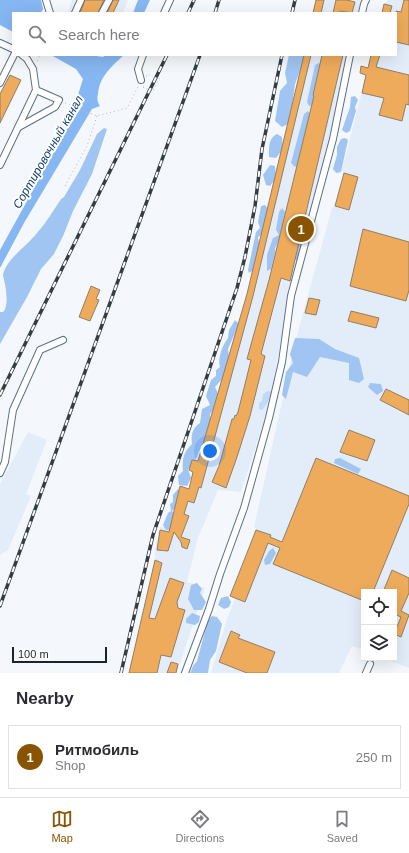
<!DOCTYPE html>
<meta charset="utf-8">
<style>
body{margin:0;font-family:Helvetica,sans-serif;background:#f2f2f3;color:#2b2b33}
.controls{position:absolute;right:12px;bottom:12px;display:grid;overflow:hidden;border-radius:0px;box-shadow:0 4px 16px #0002}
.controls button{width:36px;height:36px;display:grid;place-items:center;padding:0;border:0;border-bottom:1px solid #e1e1e2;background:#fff;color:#2b2b33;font:20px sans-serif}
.scale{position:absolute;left:12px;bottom:10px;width:95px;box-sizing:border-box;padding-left:4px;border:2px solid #1b232b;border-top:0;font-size:11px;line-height:14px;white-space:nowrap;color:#1b232b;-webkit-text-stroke:3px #fff;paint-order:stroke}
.you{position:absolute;left:210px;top:451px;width:14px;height:14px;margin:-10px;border:3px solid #fff;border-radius:50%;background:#1a73e8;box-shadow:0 0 0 6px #1a73e833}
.badge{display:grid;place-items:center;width:26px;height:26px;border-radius:50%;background:#885400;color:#fff;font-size:13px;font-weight:700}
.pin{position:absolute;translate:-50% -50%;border:2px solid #fff;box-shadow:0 1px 4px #0006}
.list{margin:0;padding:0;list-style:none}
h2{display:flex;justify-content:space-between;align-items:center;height:52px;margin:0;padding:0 16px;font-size:17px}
h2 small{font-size:13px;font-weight:400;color:#7c7c81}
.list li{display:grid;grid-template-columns:26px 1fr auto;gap:12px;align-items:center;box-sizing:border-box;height:64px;margin:0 8px 8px;padding:0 8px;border:1px solid #e1e1e2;border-radius:0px}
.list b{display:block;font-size:15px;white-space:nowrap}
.list p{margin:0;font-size:13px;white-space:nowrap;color:#7c7c81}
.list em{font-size:13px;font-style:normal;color:#7c7c81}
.icon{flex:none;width:22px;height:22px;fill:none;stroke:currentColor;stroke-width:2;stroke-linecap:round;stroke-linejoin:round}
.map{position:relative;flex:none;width:409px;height:673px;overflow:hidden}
.search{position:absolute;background:#fff;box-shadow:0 4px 16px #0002;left:12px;right:12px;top:12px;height:44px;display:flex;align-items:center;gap:10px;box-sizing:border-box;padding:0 14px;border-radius:0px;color:#7c7c81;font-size:15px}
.sheet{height:124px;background:#fff}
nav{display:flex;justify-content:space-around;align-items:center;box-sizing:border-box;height:56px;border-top:1px solid #e1e1e2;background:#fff;font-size:11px;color:#7c7c81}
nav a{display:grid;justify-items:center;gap:2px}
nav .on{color:#885400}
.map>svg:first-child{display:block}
.built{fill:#e3edf9}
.green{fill:#c1daf7}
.forest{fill:#a0c5f2}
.water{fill:#86b7f2}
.building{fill:#eeab5b;stroke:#917e69}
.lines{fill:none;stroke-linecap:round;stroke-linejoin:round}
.minor-casing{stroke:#5d6f83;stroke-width:8}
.path{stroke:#b2b7bd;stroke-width:1;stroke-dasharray:1 3;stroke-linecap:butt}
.minor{stroke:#fff;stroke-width:6}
.rail-casing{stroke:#343c44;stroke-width:3.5}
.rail{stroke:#fff;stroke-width:2;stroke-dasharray:6;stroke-linecap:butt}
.labels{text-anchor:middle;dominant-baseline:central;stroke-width:4;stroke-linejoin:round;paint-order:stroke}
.water-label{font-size:12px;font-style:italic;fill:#133e6c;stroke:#fff}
</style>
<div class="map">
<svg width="409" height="673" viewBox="0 0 409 673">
<rect width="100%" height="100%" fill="#f4f8fd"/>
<g class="built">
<polygon points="72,0 128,0 123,13 68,13"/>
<polygon points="316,0 361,0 358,13 313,13"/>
<polygon points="388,0 409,0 409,668 383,658 394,658 394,592 364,592 364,650 352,646 339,673 211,673 226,622 235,598 230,596 256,530 254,527 297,335 332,208 335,206 344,174 342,170 371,56 368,55 396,55 396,13 382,13 384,4"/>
<polygon points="304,55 347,55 334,127 291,287 268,409 241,492 218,490 198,538 187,582 205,588 177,673 129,673 155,560 155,550 160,527 170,527 180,486 189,489 193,472 189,470 192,460 198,460 247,294"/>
<polygon points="28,432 47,440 26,494 31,496 8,550 0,555 0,484"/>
</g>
<polygon class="green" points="268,391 272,392 268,402 262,410 259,409 259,403 262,401 263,394"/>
<g class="forest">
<polygon points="289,55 306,55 295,84 290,123 282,127 275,121 280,91 287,83 285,73"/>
<polygon points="319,63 321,66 313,105 309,106 307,102 315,65"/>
<polygon points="355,96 358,100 355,107 356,111 350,131 346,133 342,130 350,107 351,97"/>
<polygon points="308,111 310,114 299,164 295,167 291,163 304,114"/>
<path d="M104,128l3,1 -15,45 -19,37 -10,25 -9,18 -13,15 -14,28 -27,47v-32h3c7,-7 2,-28 0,-37 3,-16 25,-30 34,-42 9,-10 16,-22 24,-34l3,-2 16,-27 17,-36z"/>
<path d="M277,134l5,3 1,12 -7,9 -7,-1c0,-9 -1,-19 8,-23z"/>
<polygon points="345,138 348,140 341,172 336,173 333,169 337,155 337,147 341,139"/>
<polygon points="270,165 275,166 276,178 270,186 266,185 263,175"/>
<polygon points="265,205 270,211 263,234 258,237 260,248 255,269 249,273 248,270 256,232 260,228 258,222 261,206"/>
<polygon points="282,208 285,212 282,234 275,248 275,253 271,269 267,271 267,255 273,238 279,235 276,230 279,212"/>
<polygon points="308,216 308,220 300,260 297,262 293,256 303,218"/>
<path d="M235,320l4,4 -11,25 1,9 -5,19 -9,10c7,13 3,17 -5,27l1,9 -5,20 -7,8 -5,14 -6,4 3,9 -4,8 -8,-1 -1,-9 5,-5c-1,-12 0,-18 9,-27 -1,-9 0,-16 8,-21l2,-14 8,-4 -4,-9 5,-16 5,-4v-6l4,-3c-3,-8 3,-23 8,-29l1,-8z"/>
<polygon points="295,338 319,339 335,349 359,358 364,379 359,383 349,380 349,363 320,357 307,377 293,372 286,399 282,395 286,372 293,363 290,354"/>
<polygon points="370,383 381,384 383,391 377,395 368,387"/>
<polygon points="340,458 361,469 358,474 334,463 335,459"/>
<polygon points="178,489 185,494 183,498 176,501 177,506 172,511 176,517 170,530 166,530 163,525 168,513 171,511 170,504 173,502 173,495"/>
<polygon points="273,548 276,553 270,564 265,565 264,560 269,551"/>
<polygon points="197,583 202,589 200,593 206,602 202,610 194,610 188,599 191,585"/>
<polygon points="228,596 231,602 229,607 224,609 218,605 221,598"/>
<polygon points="192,613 200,616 199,622 195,625 186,623 186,619"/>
<polygon points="212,616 217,617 222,624 216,651 210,660 208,673 190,673 193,666 197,661 208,620"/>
</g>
<g class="water">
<polygon points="0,0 41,0 43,9 41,13 13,13 13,32 0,25"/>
<polygon points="138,0 150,0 144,13 133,13"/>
<path d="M51,55h39l13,2 2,-2h19c-12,11 -25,22 -26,39 -1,5 -1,8 2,12l-8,3 -68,114 -24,45v-18l65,-118 18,-27 -6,-7 6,-19 -7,-10z"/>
</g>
<g class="building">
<polygon points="85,0 104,0 98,13 80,13"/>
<polygon points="113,0 119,0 113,13 107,13"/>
<polygon points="316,0 324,0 321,13 313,13"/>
<polygon points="336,0 347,0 355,2 352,13 340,11 339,13 333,13"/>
<polygon points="404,0 409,0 409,45 396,42 396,11 401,12"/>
<polygon points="384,4 392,6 390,13 382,13"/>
<polygon points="304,55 311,55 253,296 201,488 199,487 194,503 188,501 184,514 189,516 181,537 190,540 187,549 182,547 181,542 174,532 168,551 157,550 160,530 169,532 180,486 189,489 193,472 189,470 192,460 198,461 247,294"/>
<polygon points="322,55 343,55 290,281 281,278 261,354 265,356 250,416 237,457 226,488 212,482 219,466 232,419 234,419 235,415 236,416 238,412 251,360 247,359 269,280 314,96 313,95"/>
<polygon points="371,55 380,55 376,67 409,75 409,105 406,104 402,121 379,115 384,98 362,93 366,75 360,73 361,66 368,68"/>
<polygon points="10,75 21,80 0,123 0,94"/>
<polygon points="344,173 358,177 349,210 335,206"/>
<polygon points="363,229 409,242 409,290 406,301 350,286"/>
<polygon points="91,286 100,290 96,299 99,300 90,321 79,317"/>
<polygon points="309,298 320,300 316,315 305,313"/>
<polygon points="351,311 379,318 376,328 348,321"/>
<polygon points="386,389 409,400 409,415 380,400"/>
<polygon points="349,430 375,440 367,461 340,452"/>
<polygon points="316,458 409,496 409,504 373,592 364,592 364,601 273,564 280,548 268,543 245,602 230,596 256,530 271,535 270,537 282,542"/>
<polygon points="155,560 162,563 149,618 155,619 170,578 184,583 177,602 178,608 185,610 171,657 161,655 157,673 129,673"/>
<polygon points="392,570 409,578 409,593 401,611 409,615 401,637 394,634 401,617 394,614 394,592 383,592"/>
<polygon points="231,631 240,635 238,638 275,652 267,673 247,673 219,662"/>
<polygon points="171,662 178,664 176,673 167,673"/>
</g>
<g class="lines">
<g class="minor-casing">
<g id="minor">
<polyline points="46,0 50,13"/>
<polyline points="75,13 81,0"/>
<polyline points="102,13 109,0"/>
<polyline points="164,13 170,0"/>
<polyline points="362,13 364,4 366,0"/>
<polyline points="0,43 13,49"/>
<polyline points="141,80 138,69 143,55"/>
<polyline points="0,83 14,55"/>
<polyline points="19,127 55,107 59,100 36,90"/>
<polyline points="0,165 36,90 33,69 27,59 22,55"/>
<polyline points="0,473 5,462 13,410 40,350 63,340"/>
<polyline points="185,673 209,609 220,574 244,508 269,418 282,362 291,296 333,139 350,55"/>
<polyline points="366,673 370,664"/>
</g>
</g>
<g class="path">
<polyline points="37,61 40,55"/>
<polyline points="146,76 148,77 151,72"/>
<polyline points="143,87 153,91 160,77"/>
<polyline points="65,103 97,116 127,108 139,85"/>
<polyline points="65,186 87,146 97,116"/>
</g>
<use href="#minor" class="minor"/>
<g class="rail-casing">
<g id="rail">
<polyline points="188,13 194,0"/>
<polyline points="215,13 219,0"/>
<polyline points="292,13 295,0"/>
<polyline points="0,395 167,55"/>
<polyline points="0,606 200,55"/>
<polyline points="121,673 153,535 237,288 245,257 255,206 262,149 282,55"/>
</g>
</g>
<use href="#rail" class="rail"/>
</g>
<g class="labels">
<g class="water-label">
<text transform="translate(48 152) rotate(-60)">Сортировочный канал</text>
</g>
</g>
</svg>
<div class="controls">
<button><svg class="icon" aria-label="locate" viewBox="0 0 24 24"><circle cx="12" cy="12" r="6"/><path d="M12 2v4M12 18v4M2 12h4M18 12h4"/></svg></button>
<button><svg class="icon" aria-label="layers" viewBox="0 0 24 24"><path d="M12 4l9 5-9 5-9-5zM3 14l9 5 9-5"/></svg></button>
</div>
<div class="scale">100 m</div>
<div class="you"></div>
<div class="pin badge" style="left:301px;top:229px">1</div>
<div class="search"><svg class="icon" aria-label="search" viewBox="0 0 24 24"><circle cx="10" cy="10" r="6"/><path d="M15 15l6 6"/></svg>Search here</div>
</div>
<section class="sheet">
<h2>Nearby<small></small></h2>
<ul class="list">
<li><span class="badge">1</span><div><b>Ритмобиль</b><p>Shop</p></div><em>250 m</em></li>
</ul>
</section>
<nav>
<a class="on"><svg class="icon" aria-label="map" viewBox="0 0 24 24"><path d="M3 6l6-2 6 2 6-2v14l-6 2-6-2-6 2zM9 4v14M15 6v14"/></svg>Map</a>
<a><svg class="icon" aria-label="directions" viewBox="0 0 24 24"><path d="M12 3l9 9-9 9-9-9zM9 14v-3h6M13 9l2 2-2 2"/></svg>Directions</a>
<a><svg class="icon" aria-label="saved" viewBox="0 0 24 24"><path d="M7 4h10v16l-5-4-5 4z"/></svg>Saved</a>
</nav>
